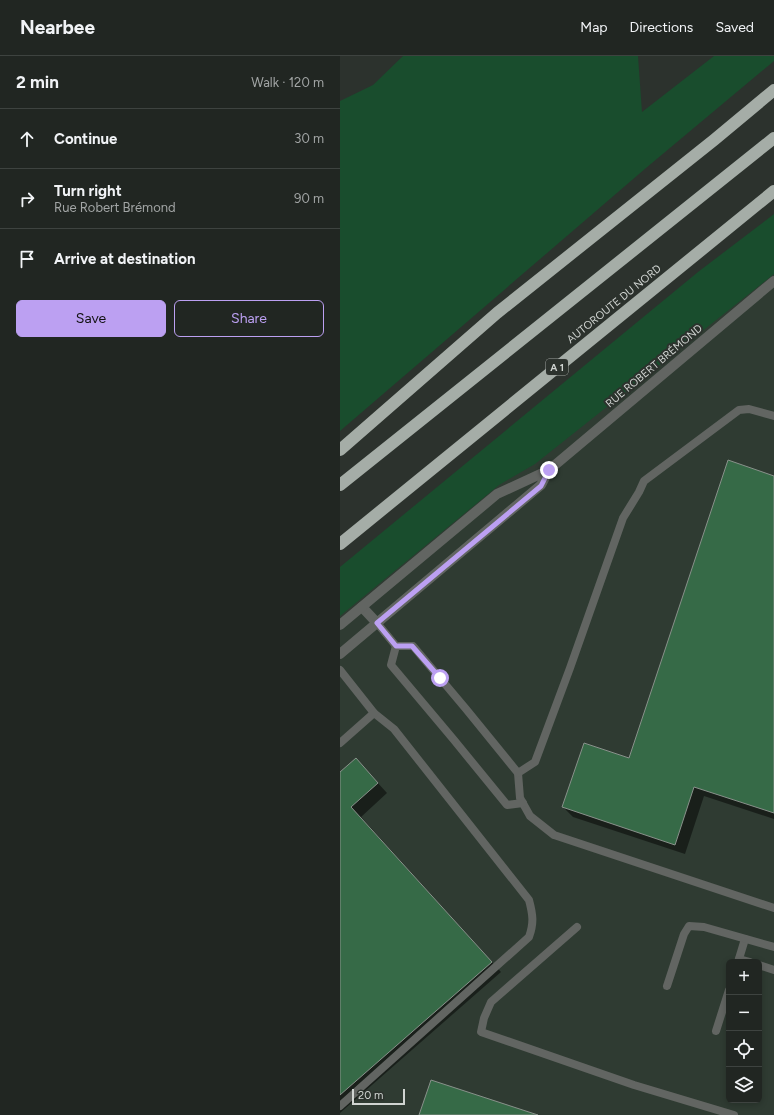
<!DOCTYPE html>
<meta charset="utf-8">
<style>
body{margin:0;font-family:Figtree,sans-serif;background:#2d322f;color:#f1f3f6}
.controls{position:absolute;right:12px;bottom:12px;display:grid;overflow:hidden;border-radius:6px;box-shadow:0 2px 6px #0003}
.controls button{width:36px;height:36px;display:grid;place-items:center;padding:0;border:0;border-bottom:1px solid #3e4340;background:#212622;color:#f1f3f6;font:20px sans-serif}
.scale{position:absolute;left:12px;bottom:10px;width:53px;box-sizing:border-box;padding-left:4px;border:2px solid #d0d4d1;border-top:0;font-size:11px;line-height:14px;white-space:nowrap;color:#d0d4d1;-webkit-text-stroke:3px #2c322d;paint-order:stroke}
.stop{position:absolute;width:12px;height:12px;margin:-9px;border:3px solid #bca0f2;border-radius:50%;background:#fff}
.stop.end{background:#bca0f2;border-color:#fff;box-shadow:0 1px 4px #0008}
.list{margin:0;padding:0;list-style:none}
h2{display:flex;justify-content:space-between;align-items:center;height:52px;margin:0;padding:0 16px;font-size:17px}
h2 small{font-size:13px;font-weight:400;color:#a2a5a5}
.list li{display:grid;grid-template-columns:26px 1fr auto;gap:12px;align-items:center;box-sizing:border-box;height:60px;padding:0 16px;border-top:1px solid #3e4340}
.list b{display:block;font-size:15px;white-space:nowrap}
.list p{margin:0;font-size:13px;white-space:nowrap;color:#a2a5a5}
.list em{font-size:13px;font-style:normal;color:#a2a5a5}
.actions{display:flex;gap:8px;padding:12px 16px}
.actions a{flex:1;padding:9px 0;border:1px solid #bca0f2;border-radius:6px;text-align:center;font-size:14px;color:#bca0f2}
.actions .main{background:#bca0f2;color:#111}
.icon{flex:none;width:22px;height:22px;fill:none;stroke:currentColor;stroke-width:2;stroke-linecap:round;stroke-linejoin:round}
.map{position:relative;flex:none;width:434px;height:1059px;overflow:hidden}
header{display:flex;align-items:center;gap:24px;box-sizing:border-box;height:56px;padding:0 20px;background:#212622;border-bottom:1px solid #3e4340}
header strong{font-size:19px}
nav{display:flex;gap:22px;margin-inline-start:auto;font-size:14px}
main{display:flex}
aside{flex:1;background:#212622}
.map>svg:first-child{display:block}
.built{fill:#2f3b32;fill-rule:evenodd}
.green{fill:#194d2d}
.shadow{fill:#0007}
.building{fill:#366a47;stroke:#89918b}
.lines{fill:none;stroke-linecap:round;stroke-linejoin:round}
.lane{stroke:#626562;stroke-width:8}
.street{stroke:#626562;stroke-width:10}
.highway{stroke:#a5ada7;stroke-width:12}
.route{stroke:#bca0f2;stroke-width:5}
.labels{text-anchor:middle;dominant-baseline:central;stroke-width:4;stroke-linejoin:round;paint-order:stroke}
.shield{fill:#2c322d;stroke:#9fa3a0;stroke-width:1}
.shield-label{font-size:10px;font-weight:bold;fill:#d0d4d1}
.street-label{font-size:11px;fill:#d0d4d1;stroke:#2c322d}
</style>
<header>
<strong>Nearbee</strong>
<nav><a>Map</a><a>Directions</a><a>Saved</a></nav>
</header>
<main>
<aside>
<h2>2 min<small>Walk · 120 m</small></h2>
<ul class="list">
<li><svg class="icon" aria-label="ahead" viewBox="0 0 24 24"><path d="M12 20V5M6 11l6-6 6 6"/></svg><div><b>Continue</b></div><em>30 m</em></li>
<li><svg class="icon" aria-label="right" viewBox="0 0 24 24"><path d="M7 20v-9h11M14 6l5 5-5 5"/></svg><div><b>Turn right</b><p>Rue Robert Brémond</p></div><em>90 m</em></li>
<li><svg class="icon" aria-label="arrive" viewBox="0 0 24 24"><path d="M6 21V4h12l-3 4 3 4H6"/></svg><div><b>Arrive at destination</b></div></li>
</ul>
<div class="actions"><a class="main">Save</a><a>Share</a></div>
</aside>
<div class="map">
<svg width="434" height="1059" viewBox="0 0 434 1059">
<rect width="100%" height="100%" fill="#2c322d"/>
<path class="built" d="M434,177v882h-434v-528zM389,906h30v138h-30z"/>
<g class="green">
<polygon points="63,0 298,0 302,56 374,0 434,0 434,5 306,112 0,375 0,45 33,29"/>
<polygon points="434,158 434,218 195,408 159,429 0,560 0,511 358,216"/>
</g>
<g class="shadow">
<polygon points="434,421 434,763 364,740 345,798 233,761 223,751 290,703"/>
<polygon points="26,714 47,737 21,761 161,916 0,1057 0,717"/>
</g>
<g class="building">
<polygon points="388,404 434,420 434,757 354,731 335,789 222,751 244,687 289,702"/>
<polygon points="16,702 38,727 11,751 152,906 0,1039 0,716"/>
<polygon points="91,1024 198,1059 79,1059"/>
</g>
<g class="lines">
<g class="lane">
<polyline points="434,360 409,353 399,354 304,425 299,436 283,462 230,612 195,706 178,717 180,742 190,760 214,779 434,852"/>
<polyline points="37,567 56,590"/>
<polyline points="56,590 51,609 114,684 167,749 183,747"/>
<polyline points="56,590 73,590 126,653 178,717"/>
<path d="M0,614l34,43 20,16 135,171c4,15 5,23 0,37l-189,169"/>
<polyline points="0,687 34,657"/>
<polyline points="237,871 151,946 144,962 141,976 294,1029 394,1059"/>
<polyline points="399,903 410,906"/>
<polyline points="398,906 405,883"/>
<polyline points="419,909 434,914"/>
<polyline points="327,930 344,878 349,870 364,871 434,891"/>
<polyline points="376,975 389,934"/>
</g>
<g class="street">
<polyline points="22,551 37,567"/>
<polyline points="0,569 157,438 209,414 434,225"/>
<polyline points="0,598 201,429 209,414"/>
</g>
<g class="highway">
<polyline points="0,394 157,257 374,84 434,34"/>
<polyline points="0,429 434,82"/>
<polyline points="0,488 434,135"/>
</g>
</g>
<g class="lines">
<polyline class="route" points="100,622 72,590 56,590 37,567 201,430 209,414"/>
</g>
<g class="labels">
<rect class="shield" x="206" y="303" width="22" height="16" rx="3"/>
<g class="shield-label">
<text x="217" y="311">A 1</text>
</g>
<g class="street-label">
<text transform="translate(274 248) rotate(-39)">AUTOROUTE DU NORD</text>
<text transform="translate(314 310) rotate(-40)">RUE ROBERT BRÉMOND</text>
</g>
</g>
</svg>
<div class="controls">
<button>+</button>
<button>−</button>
<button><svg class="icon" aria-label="locate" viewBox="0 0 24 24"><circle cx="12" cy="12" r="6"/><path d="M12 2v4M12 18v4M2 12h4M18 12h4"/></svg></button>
<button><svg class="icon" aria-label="layers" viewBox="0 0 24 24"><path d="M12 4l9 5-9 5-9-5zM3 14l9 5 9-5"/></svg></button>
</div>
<div class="scale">20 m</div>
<div class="stop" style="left:100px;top:622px"></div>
<div class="stop end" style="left:209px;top:414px"></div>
</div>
</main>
